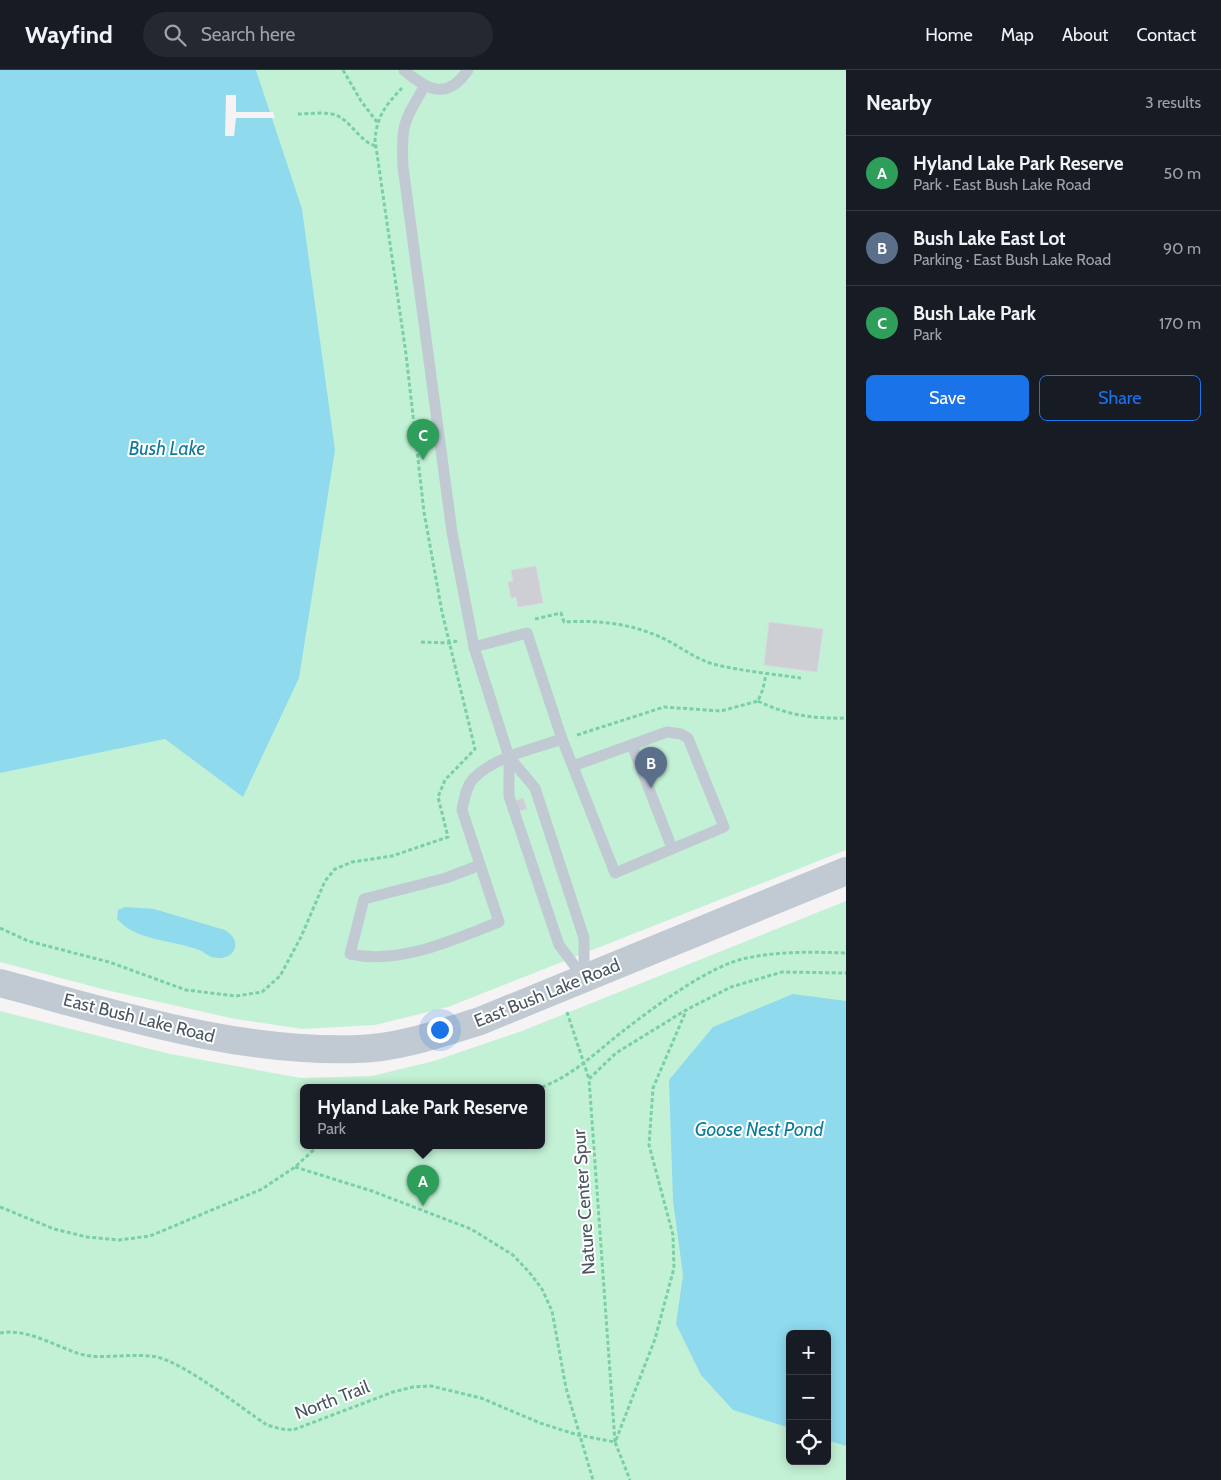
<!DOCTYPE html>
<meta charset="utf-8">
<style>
body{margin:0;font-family:Cabin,sans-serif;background:#242831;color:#f1f3f6}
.controls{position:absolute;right:15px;bottom:15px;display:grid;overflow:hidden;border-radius:8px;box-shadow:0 2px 12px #0003}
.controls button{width:45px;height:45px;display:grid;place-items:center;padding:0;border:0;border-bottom:1px solid #363941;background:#171b24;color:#f1f3f6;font:25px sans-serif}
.you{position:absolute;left:439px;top:959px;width:18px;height:18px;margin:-12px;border:4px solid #fff;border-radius:50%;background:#1a73e8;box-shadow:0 0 0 8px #1a73e833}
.badge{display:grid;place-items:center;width:32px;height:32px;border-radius:50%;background:#1a73e8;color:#fff;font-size:16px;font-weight:700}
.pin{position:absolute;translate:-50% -41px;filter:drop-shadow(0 1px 2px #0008)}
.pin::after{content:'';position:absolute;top:26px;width:18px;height:15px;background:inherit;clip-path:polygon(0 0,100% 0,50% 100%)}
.popup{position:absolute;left:300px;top:1014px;width:245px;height:65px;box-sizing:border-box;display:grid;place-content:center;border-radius:8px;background:#171b24;filter:drop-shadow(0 1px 4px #0005);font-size:16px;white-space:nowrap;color:#9ea1a6}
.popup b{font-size:19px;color:#f1f3f6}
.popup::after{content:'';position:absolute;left:50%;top:100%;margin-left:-10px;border:10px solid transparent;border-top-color:#171b24}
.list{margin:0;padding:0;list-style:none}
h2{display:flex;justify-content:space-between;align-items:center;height:65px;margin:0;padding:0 20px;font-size:21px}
h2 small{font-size:16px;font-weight:400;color:#9ea1a6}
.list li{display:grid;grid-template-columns:32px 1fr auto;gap:15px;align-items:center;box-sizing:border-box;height:75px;padding:0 20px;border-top:1px solid #363941}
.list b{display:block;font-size:19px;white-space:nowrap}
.list p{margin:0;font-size:16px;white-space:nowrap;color:#9ea1a6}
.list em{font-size:16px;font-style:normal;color:#9ea1a6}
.actions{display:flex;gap:10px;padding:15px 20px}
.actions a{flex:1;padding:11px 0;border:1px solid #1a73e8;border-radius:8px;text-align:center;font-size:18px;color:#1a73e8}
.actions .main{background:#1a73e8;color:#fff}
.icon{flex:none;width:28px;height:28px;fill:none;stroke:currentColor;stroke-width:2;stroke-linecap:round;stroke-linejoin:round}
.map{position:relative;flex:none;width:846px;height:1410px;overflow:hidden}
header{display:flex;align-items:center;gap:30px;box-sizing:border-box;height:70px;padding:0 25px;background:#171b24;border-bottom:1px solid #363941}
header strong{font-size:24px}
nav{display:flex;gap:28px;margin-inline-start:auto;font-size:18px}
.search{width:350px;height:45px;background:#242831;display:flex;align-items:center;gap:12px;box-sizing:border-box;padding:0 18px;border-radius:28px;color:#9ea1a6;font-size:19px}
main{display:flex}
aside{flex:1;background:#171b24}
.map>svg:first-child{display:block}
.green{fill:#c3f1d5;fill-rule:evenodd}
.water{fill:#90daee}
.pier{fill:#f5f3f3}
.building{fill:#cdcfd5;stroke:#d7d9de}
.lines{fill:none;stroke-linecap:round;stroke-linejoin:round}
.path{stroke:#7ad0a6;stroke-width:3;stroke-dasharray:4 2.5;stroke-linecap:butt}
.service{stroke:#c1cad2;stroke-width:11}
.tertiary{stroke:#c1cad2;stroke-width:28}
.labels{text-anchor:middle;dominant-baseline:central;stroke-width:4;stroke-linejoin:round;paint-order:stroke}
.street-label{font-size:18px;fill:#4a5661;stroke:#fff}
.water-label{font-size:19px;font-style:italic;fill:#0c7c9b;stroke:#fff}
</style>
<header>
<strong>Wayfind</strong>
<div class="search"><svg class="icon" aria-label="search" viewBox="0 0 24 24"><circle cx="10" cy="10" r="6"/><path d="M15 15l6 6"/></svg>Search here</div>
<nav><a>Home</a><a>Map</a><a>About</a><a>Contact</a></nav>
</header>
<main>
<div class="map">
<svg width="846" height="1410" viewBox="0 0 846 1410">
<rect width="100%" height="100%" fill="#f5f3f3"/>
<g class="green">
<polygon points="0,0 846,0 846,780 448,937 375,955 303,959 235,949 106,920 0,892"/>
<path d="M846,831v579h-846v-469l170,43 131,24 71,-2 62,-15 88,-30zM304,1017h238v58h-238zM790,1264h37v127h-37z"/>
</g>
<g class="water">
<polygon points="0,0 256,0 302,139 335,380 299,608 243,727 165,669 0,703"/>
<path d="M125,837l29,2 71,21c21,13 7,33 -13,27 -4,-1 -8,-5 -13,-7 -26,-10 -63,-9 -82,-31l1,-9z"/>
<polygon points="793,924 846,931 846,1376 827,1370 827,1264 790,1264 790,1358 733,1340 701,1305 676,1254 683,1205 673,1131 669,1010 713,957"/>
</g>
<polygon class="pier" points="226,25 236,25 236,42 273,42 275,48 236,48 234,66 225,66"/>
<g class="building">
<polygon points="536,496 543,533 518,537 516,527 511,528 508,512 513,511 511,500"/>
<polygon points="769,552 823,559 817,602 764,595"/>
<polygon points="523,728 527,739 519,741 515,731"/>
</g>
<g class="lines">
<g class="path">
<polyline points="343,0 361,31 377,52"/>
<path d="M298,44c11,0 30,-3 40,2 15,8 21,24 37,30"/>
<path d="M535,549l26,-6 3,9c32,-2 64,1 94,14 19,8 35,22 55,28 28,7 59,10 88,14"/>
<polyline points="421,572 449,573 457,571"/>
<path d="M758,631c28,14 56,18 88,17"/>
<polyline points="577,665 664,637 721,641 758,631 763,619 766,604"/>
<path d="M0,858l28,13 81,21 77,28 50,6 26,-4 18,-16 21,-39 24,-56 10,-12 17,-7 40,-6 56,-19 -10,-40 7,-17 30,-31 -33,-137 -18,-100 -18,-158 -31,-214c2,-24 10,-34 27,-52"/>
<polyline points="567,942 589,1009"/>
<path d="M542,1017c32,-12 54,-35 81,-56 30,-23 87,-66 124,-73 33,-7 66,-6 99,-5"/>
<polyline points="295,1097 372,1121 471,1159 513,1185 529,1202 542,1219 552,1241 566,1318 593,1410"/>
<polyline points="0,1137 54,1159 87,1167 119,1170 150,1166 262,1119 295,1097 319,1075"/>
<path d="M0,1263c26,-5 53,12 77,20 24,8 53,-1 80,4 29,7 83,50 110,68l14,4 12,1 100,-38 20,-5 18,-1 50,12 59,25 38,12 37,7 15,38"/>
<polyline points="616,1370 655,1269 674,1198 673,1165 649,1075 653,1018 686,941"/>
<polyline points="615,1372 589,1009 616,983 686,940 731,917 782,902 846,903"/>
</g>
<g class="service">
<path d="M404,0c23,20 43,31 64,0"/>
<path d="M424,17c-21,36 -23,38 -21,80l49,365 22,115 35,110v39l50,149 25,33"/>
<polyline points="474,577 527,563 562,669"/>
<polyline points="632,675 672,778"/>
<polyline points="509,687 535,718 584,868 584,908"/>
<path d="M480,795l-34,13 -82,21 -14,55c51,11 102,-14 149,-32l-37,-112c2,-10 4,-24 12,-32 22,-22 60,-29 88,-39l53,134 109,-46 -36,-89 -7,-4 -14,-2 -94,34"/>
</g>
<path class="tertiary" d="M0,913c117,31 235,70 358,66 41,-1 83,-16 122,-28l366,-150"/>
</g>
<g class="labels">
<g class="street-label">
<text transform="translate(547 923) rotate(-22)">East Bush Lake Road</text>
<text transform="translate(139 948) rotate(14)">East Bush Lake Road</text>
<text transform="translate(584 1132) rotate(-94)">Nature Center Spur</text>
<text transform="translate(332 1330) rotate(-21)">North Trail</text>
</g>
<g class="water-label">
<text x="167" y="378">Bush Lake</text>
<text x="759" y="1059">Goose Nest Pond</text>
</g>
</g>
</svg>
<div class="controls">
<button>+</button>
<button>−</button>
<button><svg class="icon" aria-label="locate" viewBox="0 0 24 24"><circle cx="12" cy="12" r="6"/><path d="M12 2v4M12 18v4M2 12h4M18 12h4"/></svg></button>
</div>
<div class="you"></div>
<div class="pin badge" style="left:423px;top:1136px;background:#2e9e5b">A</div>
<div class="popup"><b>Hyland Lake Park Reserve</b>Park</div>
<div class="pin badge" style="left:651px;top:718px;background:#5c6f8a">B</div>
<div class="pin badge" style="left:423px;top:390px;background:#2e9e5b">C</div>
</div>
<aside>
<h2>Nearby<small>3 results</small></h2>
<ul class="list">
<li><span class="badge" style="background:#2e9e5b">A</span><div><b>Hyland Lake Park Reserve</b><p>Park · East Bush Lake Road</p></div><em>50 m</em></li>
<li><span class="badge" style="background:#5c6f8a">B</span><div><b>Bush Lake East Lot</b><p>Parking · East Bush Lake Road</p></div><em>90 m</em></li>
<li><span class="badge" style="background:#2e9e5b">C</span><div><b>Bush Lake Park</b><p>Park</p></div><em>170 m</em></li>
</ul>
<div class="actions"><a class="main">Save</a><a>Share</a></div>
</aside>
</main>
